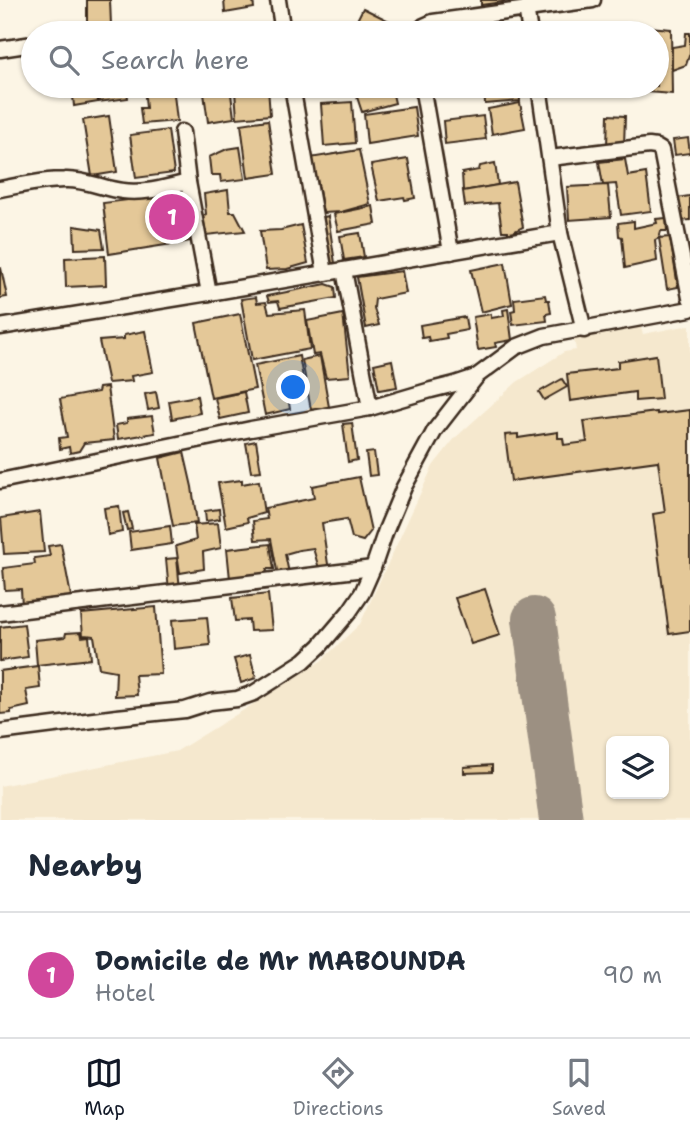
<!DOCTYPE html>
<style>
body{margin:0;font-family:"Shantell Sans",sans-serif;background:#f6f6f7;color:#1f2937}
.controls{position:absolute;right:21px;bottom:21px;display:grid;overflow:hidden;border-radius:10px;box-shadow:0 2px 5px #0004}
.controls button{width:63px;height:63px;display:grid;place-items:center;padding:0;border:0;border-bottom:2px solid #e0e1e3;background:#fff;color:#1f2937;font:35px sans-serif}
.you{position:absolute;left:294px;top:388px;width:24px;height:24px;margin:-18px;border:5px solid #fff;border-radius:50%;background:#1a73e8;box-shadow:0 0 0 10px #1a73e833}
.badge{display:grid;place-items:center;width:46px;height:46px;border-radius:50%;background:#111827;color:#fff;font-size:23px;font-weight:700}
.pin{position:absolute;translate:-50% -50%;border:4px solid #fff;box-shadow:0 2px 7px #0006}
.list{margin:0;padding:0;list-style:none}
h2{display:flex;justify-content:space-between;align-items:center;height:91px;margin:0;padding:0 28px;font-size:30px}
h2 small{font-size:23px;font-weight:400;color:#747a83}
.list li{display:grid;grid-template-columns:46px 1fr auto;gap:21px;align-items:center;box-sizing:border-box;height:126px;padding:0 28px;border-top:2px solid #e0e1e3}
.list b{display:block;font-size:26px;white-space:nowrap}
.list p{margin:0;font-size:23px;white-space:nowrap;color:#747a83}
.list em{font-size:23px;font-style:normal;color:#747a83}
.icon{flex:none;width:38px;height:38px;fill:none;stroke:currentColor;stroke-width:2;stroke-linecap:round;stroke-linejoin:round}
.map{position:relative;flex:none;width:690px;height:820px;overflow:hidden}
.search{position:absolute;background:#fff;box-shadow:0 2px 5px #0004;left:21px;right:21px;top:21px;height:77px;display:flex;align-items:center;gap:18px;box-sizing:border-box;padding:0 24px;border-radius:38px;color:#747a83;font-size:26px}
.sheet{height:217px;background:#fff}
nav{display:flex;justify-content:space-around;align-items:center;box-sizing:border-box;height:98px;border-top:2px solid #e0e1e3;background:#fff;font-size:19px;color:#747a83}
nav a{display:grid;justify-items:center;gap:4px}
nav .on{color:#111827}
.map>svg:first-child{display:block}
.built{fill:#f5e8ce;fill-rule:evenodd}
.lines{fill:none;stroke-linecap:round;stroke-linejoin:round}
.taxiway{stroke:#9c9082;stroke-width:44}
.building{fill:#e4c898;stroke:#3b2a1e;stroke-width:2}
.street-casing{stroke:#3b2a1e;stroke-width:19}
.street{stroke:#fcf5e5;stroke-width:14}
</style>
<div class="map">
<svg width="690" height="820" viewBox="0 0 690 820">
<rect width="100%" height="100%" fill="#fcf5e5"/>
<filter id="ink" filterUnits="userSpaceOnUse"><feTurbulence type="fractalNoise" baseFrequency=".0143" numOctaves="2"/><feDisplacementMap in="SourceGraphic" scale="14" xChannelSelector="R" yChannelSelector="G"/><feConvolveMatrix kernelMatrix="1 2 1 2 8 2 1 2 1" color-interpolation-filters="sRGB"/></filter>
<g filter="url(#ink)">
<path class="built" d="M640,325l3,9 47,-9v495h-690v-34l177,-35 70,-43 74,-47 39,-37 73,-158 22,-28 62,-56 47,-30 12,-2 -2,-11zM611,741h53v53h-53z"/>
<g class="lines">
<polyline class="taxiway" points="534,619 561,820"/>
</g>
<g class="building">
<polygon points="87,0 110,0 111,25 87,26"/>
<polygon points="224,0 253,0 254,8 225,13"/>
<polygon points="481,0 542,0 519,4 517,0 481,5"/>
<polygon points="363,8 395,24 390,33 359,33 352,30"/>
<polygon points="649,27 671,29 672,94 647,92 647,86 657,86 657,33 649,33"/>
<polygon points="686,33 690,33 690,53 686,65 672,70 672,47 685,45"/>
<polygon points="72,86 96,86 98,102 74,106"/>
<polygon points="96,86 126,86 128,98 99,102"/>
<polygon points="144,86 173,86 177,121 142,124 140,108 146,108"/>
<polygon points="203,86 230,86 234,118 208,122"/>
<polygon points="298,86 337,86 337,88 299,91"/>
<polygon points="383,86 391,86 395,103 362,112 356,94"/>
<polygon points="484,86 519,86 520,101 485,104"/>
<polygon points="604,86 632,86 632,92 604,87"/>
<polygon points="268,88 270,115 237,118 235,91"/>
<polygon points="352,102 355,143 324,146 321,104"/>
<polygon points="520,103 525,128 492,134 488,109"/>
<polygon points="414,107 418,136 367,144 364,114"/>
<polygon points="608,115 625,116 624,146 607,145"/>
<polygon points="109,116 117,172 92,176 83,120"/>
<polygon points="483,116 486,139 445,144 443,121"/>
<polygon points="268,120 276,174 248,178 241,124"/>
<polygon points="168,130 174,173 136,178 130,135"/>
<polygon points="688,138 690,153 675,155 673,140"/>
<polygon points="240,147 245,179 221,182 220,175 211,175 209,157 227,149"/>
<polygon points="359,150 370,204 341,212 323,213 317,179 313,180 310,158"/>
<polygon points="408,159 415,198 405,200 404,197 379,201 371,165"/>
<polygon points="625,159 628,176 646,173 651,211 621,215 616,184 603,185 599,162"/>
<polygon points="495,163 498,185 463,191 462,173 479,170 480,166"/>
<polygon points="515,182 523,227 515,231 516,235 508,235 508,231 502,231 498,203 465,206 463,191"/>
<polygon points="608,185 611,217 569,220 567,187"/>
<polygon points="228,190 230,212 235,212 245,231 206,235 203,216 206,214 204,194"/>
<polygon points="185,193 191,241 109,254 103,203"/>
<polygon points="690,196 690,220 679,221 676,198"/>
<polygon points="373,206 376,224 338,231 334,214"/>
<polygon points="328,216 335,263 327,265 320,218"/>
<polygon points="666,218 667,231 661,231 659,238 655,240 657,261 625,268 622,237 619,236 618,223 634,221 634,228 657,223 656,219"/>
<polygon points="301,225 308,263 287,269 266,270 260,231 281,230"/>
<polygon points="74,226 101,230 104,248 75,249"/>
<polygon points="360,233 364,257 344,260 340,236"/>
<polygon points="670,237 678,287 667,289 659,238"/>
<polygon points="105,256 106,285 66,287 65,258"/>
<polygon points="505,263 512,304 481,312 471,270"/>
<polygon points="0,268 1,268 7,297 0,298"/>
<polygon points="402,271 406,293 375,299 374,308 379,325 366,328 357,277"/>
<polygon points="326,284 335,287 336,298 280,308 278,301 269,302 267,296"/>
<polygon points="545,295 546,300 549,300 551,313 546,314 547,321 513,325 511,311 515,310 514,299"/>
<polygon points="256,297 257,303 266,302 269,313 305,310 310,349 252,360 241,299"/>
<polygon points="508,309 512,340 495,343 496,347 478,350 473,317 491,314 491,318 504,316 503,310"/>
<polygon points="240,314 255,389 211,398 196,323"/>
<polygon points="343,314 350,376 326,378 320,354 313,355 307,321"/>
<polygon points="465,317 467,330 446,334 447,338 429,341 428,337 422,338 420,325"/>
<polygon points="145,331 153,372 131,376 132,381 108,383 99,341 124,339 124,335"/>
<polygon points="656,355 661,399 635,401 635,392 570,401 567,374 618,368 618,361"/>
<polygon points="299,356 303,378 289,382 287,391 290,409 265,415 255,365"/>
<polygon points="320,356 329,407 311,410 302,360"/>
<polygon points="392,360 397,387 379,390 374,364"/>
<polygon points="562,379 567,387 544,400 539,392"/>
<polygon points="107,387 114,440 84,443 79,451 70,453 69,447 60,449 59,438 67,437 60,399 98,392 99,388"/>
<polygon points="156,392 159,408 148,410 145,394"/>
<polygon points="244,392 248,413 220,419 215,398"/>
<polygon points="197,396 200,413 172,419 169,401"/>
<polygon points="690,410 690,631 669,634 653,514 665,512 658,461 511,481 505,435 518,434 518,438 558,432 558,438 563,438 564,445 587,442 584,421 657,412 657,414"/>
<polygon points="152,416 155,433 118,439 116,425 127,423 127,419"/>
<polygon points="352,423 357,460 348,462 343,424"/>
<polygon points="256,441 261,471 251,472 246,443"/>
<polygon points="184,452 192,487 197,523 173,526 160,458"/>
<polygon points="374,452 377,475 369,476 366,453"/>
<polygon points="359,477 371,531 363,541 352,538 347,519 322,523 329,571 320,572 313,548 299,550 285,554 290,578 279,581 271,539 255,540 253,521 267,519 265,508 314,498 312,486"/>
<polygon points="242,480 242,484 259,481 264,513 247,518 248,522 226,527 218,483"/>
<polygon points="119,506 122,532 108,535 104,508"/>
<polygon points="219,509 220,519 206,521 205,511"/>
<polygon points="40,512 44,552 4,554 1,518"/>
<polygon points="128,512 132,529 127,530 123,513"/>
<polygon points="218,523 221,548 203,552 204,569 180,573 176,546 196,540 194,525"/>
<polygon points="170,526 172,544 131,550 129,532"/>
<polygon points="61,544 72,601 22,606 21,589 5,590 3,568 35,564 34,558 50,556 48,546"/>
<polygon points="270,544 274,569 267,569 266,576 230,579 227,549"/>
<polygon points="177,558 180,590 169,591 166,559"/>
<polygon points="485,589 500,635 471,644 455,598"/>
<polygon points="268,594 272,630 250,631 249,620 235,621 232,598"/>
<polygon points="156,607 161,674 135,675 137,695 115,696 116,671 99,668 94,636 83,635 81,614"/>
<polygon points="207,617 210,645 174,649 172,620"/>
<polygon points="24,624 28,657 0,661 0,627"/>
<polygon points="81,632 82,637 89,636 91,659 37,665 35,640 65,637 66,633"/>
<polygon points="250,655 256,678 241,683 234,659"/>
<polygon points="38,666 40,688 26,690 29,706 11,710 11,713 0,714 0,671"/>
<polygon points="492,765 492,772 464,773 464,767"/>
</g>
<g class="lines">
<g class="street-casing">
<g id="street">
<polyline points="278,0 283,33"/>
<polyline points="526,8 530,33"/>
<polyline points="417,33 424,26 433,22 593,0"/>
<polyline points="0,49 33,44"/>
<polyline points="292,86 325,273"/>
<polyline points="422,86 451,252"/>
<polyline points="539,86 560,233 584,330"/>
<polyline points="182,132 188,182 209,293"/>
<polyline points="550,158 649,146 656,147 661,150 690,298"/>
<path d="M0,189c21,-4 43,-9 65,-9 20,-1 39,9 58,11 21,3 45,-4 65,-9"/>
<polyline points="344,270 370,408"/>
<polyline points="0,327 209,293 560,233"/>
<polyline points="0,481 251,429 370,408 431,390 455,384 476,377"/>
<polyline points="0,613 373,568"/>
<polyline points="0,732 117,717 185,710 210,702 237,699 254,693 304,661 320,646 349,612 362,593 373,568 386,530 404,487 435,430 477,376 516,347 544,336 690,309"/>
</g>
</g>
<use href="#street" class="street"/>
</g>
</g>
</svg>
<div class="controls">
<button><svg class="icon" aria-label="layers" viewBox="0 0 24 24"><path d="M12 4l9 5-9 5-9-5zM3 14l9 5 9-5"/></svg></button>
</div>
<div class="you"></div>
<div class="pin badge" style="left:172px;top:217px;background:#d1479c">1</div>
<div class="search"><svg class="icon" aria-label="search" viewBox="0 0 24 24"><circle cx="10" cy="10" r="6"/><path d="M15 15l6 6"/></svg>Search here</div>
</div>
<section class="sheet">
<h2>Nearby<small></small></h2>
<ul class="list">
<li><span class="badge" style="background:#d1479c">1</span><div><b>Domicile de Mr MABOUNDA</b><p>Hotel</p></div><em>90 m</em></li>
</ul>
</section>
<nav>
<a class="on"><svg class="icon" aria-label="map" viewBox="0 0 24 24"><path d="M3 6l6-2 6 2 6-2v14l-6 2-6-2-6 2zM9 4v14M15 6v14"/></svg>Map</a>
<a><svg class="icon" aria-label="directions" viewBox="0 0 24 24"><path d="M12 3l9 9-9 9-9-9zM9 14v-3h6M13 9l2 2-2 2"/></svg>Directions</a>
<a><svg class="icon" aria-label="saved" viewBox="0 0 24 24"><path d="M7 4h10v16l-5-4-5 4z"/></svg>Saved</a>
</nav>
